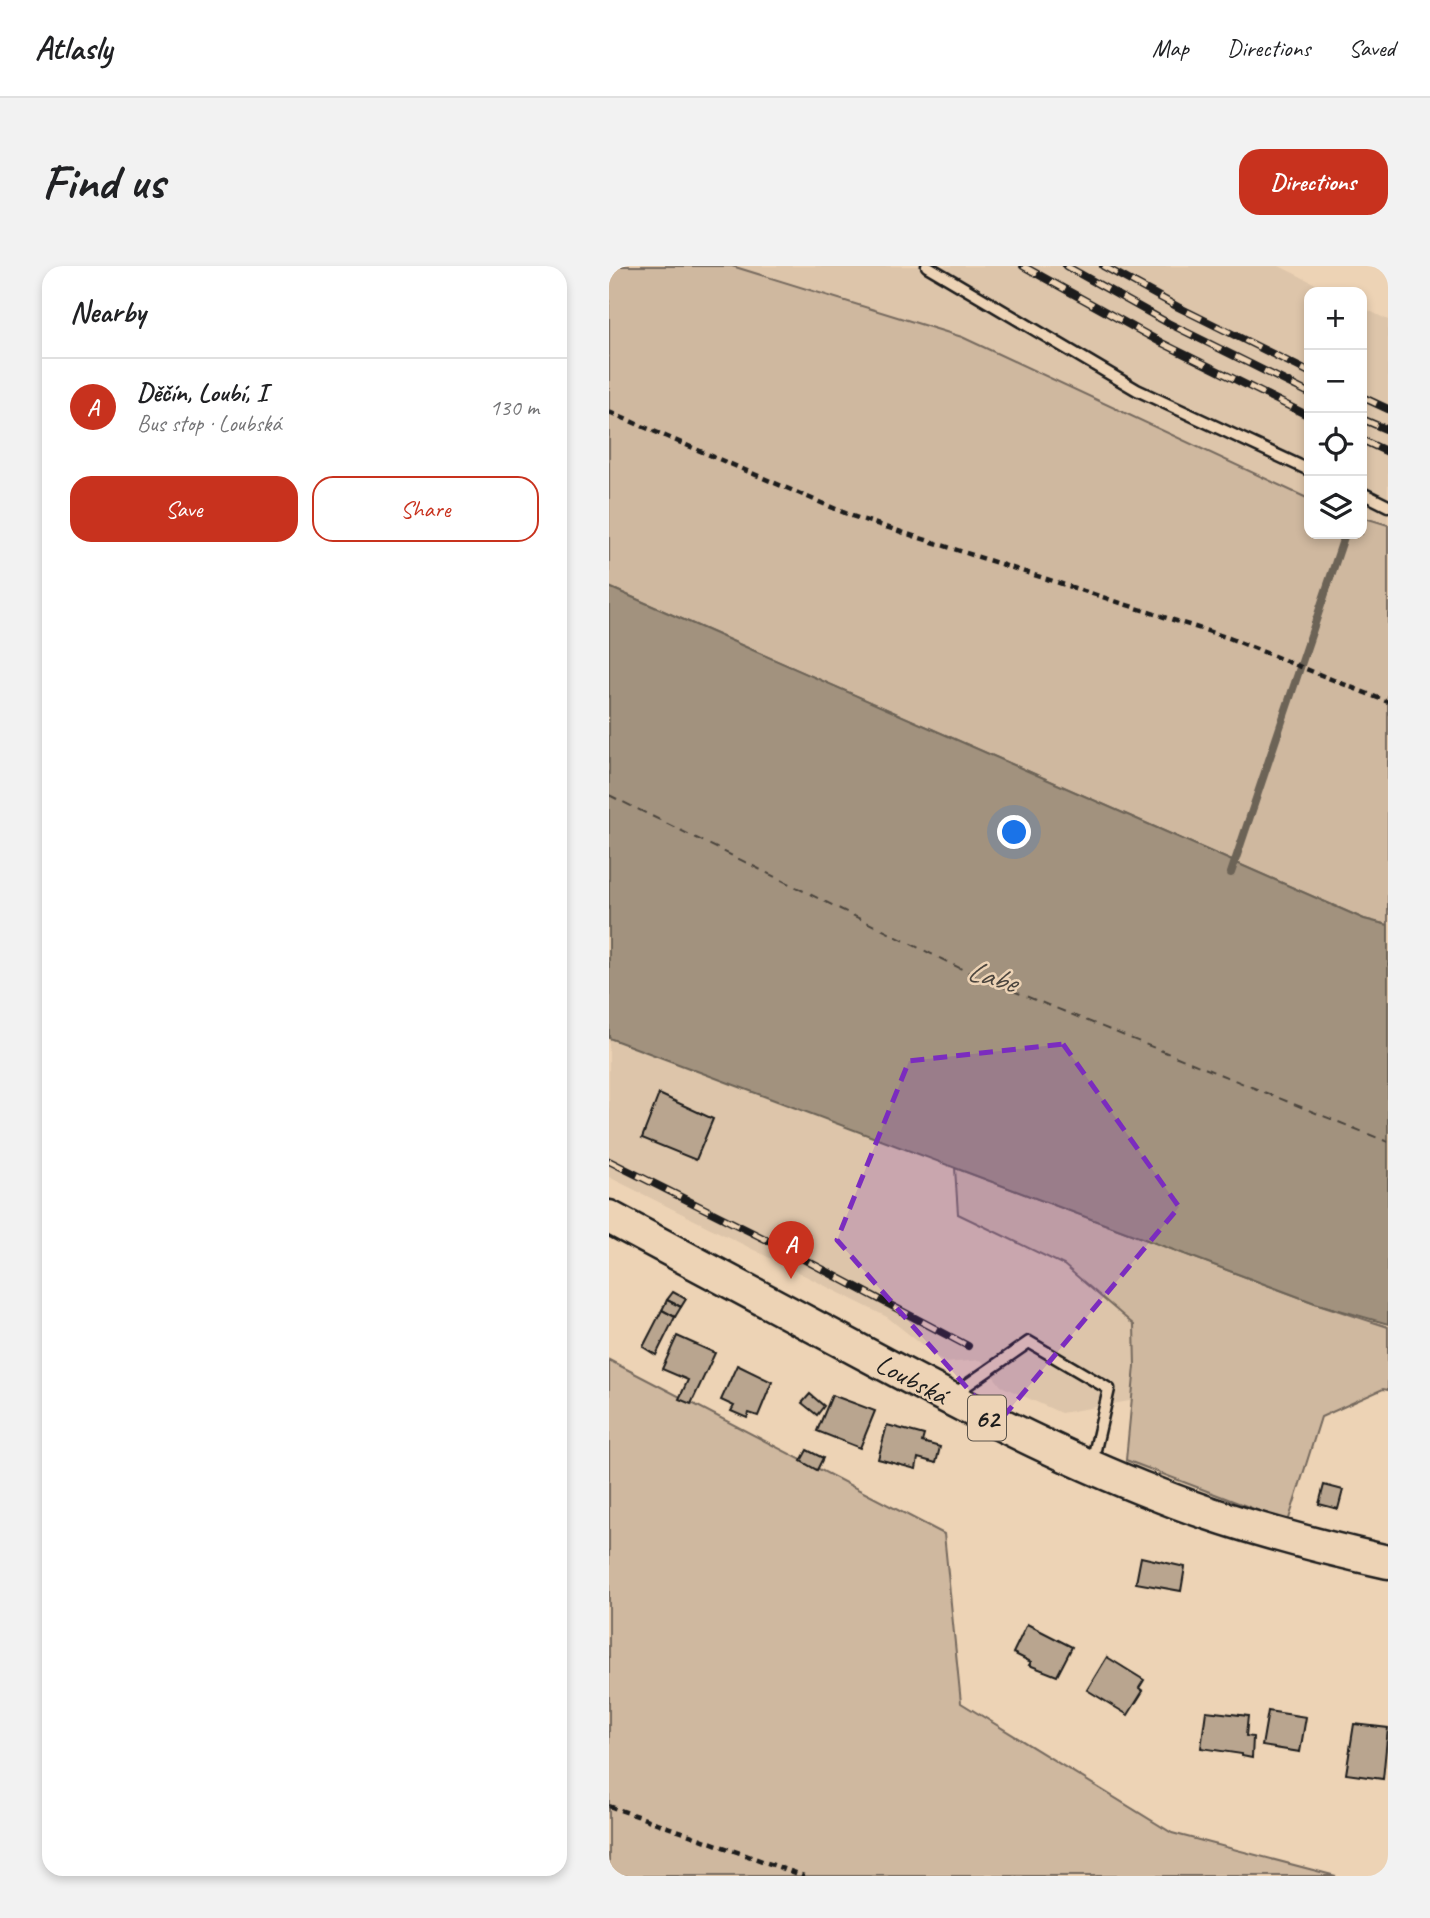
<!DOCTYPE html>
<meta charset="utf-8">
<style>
body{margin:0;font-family:Caveat,sans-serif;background:#f2f2f2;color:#202124}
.controls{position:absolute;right:21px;top:21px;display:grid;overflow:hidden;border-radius:14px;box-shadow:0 4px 10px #0003}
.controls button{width:63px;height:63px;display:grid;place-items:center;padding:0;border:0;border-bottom:2px solid #e0e0e0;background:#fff;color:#202124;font:35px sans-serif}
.you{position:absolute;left:406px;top:567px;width:24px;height:24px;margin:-18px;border:5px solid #fff;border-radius:50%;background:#1a73e8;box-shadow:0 0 0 10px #1a73e833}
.badge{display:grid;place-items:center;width:46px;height:46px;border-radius:50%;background:#c8321e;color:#fff;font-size:23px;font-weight:700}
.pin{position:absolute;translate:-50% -58px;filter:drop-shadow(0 2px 4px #0008)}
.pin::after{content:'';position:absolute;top:37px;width:24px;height:21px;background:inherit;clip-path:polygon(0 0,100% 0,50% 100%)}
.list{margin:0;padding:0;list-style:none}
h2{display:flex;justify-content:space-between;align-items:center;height:91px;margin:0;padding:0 28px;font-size:30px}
h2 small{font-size:23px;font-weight:400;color:#757577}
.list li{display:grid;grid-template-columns:46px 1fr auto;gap:21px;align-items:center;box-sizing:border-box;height:98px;padding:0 28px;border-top:2px solid #e0e0e0}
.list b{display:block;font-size:26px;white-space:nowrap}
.list p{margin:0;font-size:23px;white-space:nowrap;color:#757577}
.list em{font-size:23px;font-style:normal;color:#757577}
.actions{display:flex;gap:14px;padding:21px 28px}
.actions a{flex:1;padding:16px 0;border:2px solid #c8321e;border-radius:21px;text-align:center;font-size:24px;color:#c8321e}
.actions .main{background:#c8321e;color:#fff}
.icon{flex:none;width:38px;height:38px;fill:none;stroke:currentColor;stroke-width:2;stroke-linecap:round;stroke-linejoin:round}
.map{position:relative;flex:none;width:779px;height:1610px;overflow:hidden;border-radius:21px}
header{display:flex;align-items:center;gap:42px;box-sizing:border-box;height:98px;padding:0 35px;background:#fff;border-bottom:2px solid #e0e0e0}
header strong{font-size:33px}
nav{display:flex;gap:38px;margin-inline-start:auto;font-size:24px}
.intro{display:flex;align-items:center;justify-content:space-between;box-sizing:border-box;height:168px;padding:0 42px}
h1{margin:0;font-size:49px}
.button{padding:18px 32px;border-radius:21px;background:#c8321e;color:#fff;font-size:24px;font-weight:700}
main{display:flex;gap:42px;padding:0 42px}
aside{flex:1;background:#fff;border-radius:21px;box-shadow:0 4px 10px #0003}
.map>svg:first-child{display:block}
.built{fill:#ddc5aa}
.green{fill:#cfb89f;stroke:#766a5e;stroke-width:2}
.water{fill:#a2927e;stroke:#6c6357;stroke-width:2}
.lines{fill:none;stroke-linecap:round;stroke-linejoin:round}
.stream{stroke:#6c6357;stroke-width:8}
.ferry{stroke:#4b453e;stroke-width:2;stroke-dasharray:9 7;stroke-linecap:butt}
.building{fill:#b9a58f;stroke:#1c1c1c;stroke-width:2}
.service-casing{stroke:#1c1c1c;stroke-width:15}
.primary-casing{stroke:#1c1c1c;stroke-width:37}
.path{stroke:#1c1c1c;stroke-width:4.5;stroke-dasharray:7 5;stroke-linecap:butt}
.service{stroke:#edd3b5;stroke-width:10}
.primary{stroke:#edd3b5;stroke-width:32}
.rail-casing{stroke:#1c1c1c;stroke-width:8}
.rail{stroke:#edd3b5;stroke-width:5;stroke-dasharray:16;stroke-linecap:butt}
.marked{fill:#7b2cbf;fill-opacity:0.2;stroke:#7b2cbf;stroke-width:5;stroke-dasharray:14 9;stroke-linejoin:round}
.labels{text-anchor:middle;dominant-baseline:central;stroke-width:5;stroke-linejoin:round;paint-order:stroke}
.shield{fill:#edd3b5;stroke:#5b534a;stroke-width:2}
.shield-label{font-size:26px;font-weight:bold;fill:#1c1c1c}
.street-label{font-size:28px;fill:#1c1c1c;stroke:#edd3b5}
.water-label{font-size:30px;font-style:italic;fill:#4b453e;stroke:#edd3b5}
</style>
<header>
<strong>Atlasly</strong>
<nav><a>Map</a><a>Directions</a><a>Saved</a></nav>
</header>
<div class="intro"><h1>Find us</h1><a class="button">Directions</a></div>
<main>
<aside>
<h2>Nearby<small></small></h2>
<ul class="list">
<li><span class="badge">A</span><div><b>Děčín, Loubí, I</b><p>Bus stop · Loubská</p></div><em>130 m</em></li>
</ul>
<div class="actions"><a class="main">Save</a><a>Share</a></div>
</aside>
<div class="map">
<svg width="779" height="1610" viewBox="0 0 779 1610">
<rect width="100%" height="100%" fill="#edd3b5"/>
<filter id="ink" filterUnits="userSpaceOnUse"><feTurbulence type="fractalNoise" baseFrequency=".0143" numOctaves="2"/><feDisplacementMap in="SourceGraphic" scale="14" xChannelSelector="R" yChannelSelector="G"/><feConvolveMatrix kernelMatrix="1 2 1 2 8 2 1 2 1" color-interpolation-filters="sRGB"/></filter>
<g filter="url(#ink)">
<g class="built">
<polygon points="123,0 670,0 723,26 700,26 700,233 353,71"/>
<polygon points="753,41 779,54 779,259 753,251"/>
<polygon points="0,772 566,984 526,1134 452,1147 392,1120 372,1094 336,1097 278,1051 0,911"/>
</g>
<g class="green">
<polygon points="0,0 123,0 353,71 700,233 700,268 753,268 753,251 779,259 779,659 755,653 0,321"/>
<polygon points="346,902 706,1037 779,1061 779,1124 774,1123 712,1151 679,1256 517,1194 526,1100 525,1059 455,999 349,948"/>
<polygon points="0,1094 335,1268 352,1437 563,1567 727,1610 0,1610"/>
</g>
<polygon class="water" points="0,321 755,653 779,659 779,1058 706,1037 0,772"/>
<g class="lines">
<polyline class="stream" points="622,607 736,268"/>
<polyline class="ferry" points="0,529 367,710 779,876"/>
</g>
<g class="building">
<polygon points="50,828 104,853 87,894 33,872"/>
<polygon points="64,1026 77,1033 72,1041 58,1034"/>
<polygon points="58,1034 72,1041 66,1051 53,1044"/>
<polygon points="53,1044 66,1051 47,1089 34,1081"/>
<polygon points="68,1070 106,1087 82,1138 70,1133 79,1114 53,1103"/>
<polygon points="128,1099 163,1116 149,1150 140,1147 138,1152 122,1145 125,1140 112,1134"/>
<polygon points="201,1128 215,1140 208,1149 193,1137"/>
<polygon points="223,1129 266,1145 251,1182 208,1165"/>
<polygon points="278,1159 315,1169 313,1176 331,1181 327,1197 309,1192 307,1203 269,1193"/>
<polygon points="198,1184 214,1192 208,1204 192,1195"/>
<polygon points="715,1219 734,1224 729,1243 710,1238"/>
<polygon points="532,1291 576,1301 572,1325 527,1317"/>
<polygon points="418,1358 463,1381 448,1410 420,1399 422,1396 404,1387"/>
<polygon points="498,1391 535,1414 530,1422 534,1425 519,1449 478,1424"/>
<polygon points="597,1445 639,1450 637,1470 644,1471 643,1492 633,1490 633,1488 592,1482"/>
<polygon points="659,1445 697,1451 691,1486 653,1480"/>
<polygon points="745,1458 779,1462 774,1513 737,1508"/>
</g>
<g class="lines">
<g class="service-casing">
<g id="service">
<polyline points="318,0 528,124 700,204"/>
<polyline points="753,227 779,240"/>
<polyline points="345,1128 420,1076 500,1123 483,1197"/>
</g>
</g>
<g class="primary-casing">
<path id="primary" d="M0,951c84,45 169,90 253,135 97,52 194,103 297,143 72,29 153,50 229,67"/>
</g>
<g class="path">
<polyline points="0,146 243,250 620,372 779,436"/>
<polyline points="0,1540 195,1610"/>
</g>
<use href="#service" class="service"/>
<use href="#primary" class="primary"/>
<g class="rail-casing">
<g id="rail">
<polyline points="414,0 553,77 700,150"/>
<polyline points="457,0 559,57 700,127"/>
<polyline points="494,0 569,41 700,106"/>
<polyline points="753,131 779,143"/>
<polyline points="753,153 779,164"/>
<polyline points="753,174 779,186"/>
<polyline points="0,895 160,975 359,1080"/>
</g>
</g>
<use href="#rail" class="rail"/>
</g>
</g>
<path class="marked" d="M454,778l116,163 -181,216 -161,-183 72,-179z"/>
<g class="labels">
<rect class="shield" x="359" y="1129.5" width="38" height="45" rx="5"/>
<g class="shield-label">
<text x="378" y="1152">62</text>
</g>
<g class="street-label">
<text transform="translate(303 1113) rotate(28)">Loubská</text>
</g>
<g class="water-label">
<text transform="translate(383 710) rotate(16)">Labe</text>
</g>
</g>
</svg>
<div class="controls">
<button>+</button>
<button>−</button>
<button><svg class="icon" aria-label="locate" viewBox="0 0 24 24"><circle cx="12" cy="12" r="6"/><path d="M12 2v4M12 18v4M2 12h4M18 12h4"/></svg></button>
<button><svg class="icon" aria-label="layers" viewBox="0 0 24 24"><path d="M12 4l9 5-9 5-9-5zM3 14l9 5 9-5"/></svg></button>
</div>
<div class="you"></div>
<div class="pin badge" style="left:182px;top:1013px">A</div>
</div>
</main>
